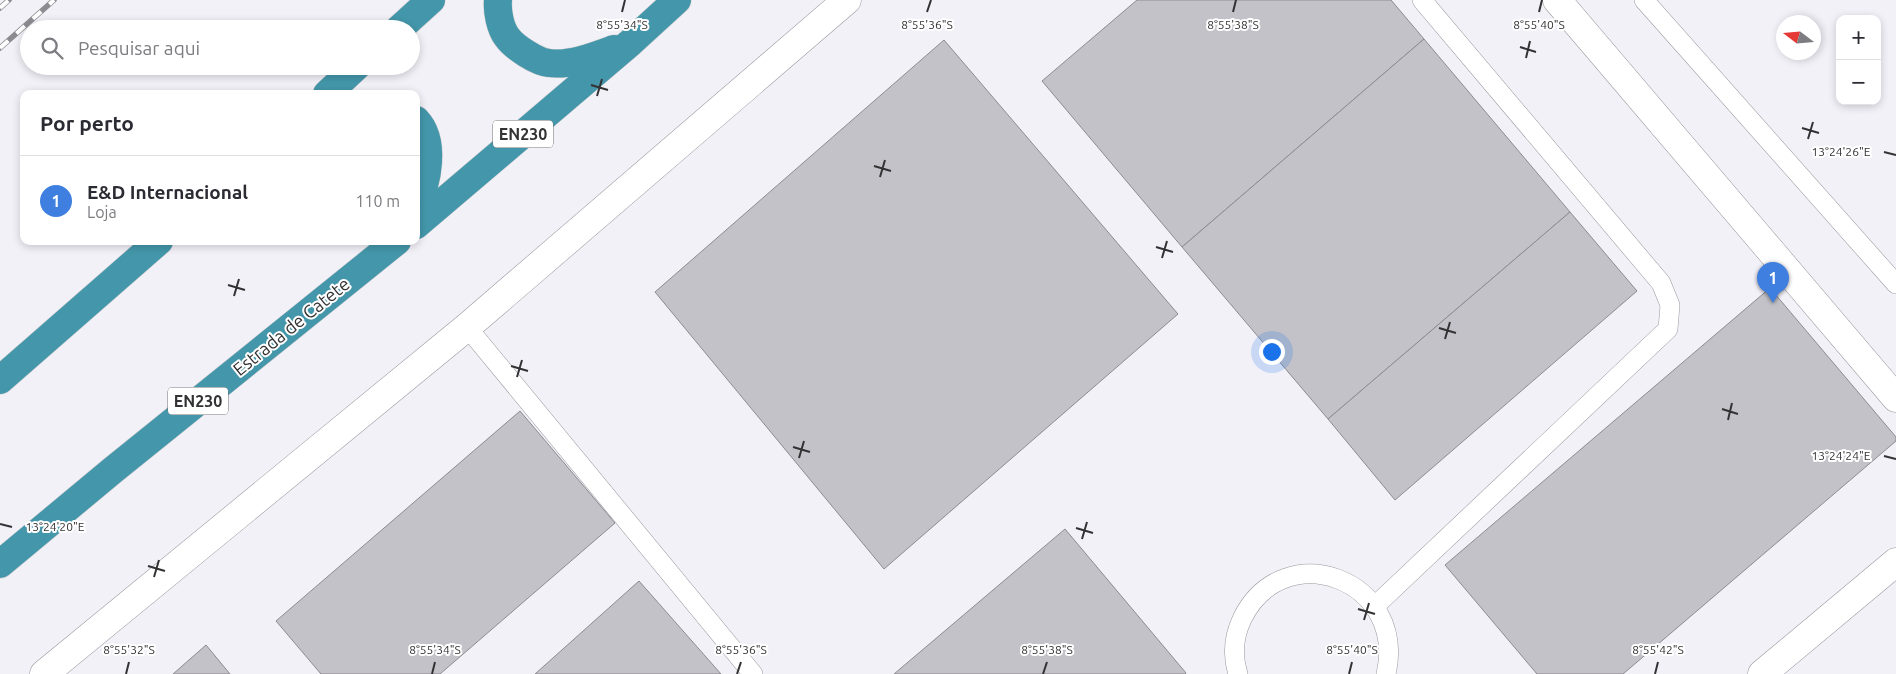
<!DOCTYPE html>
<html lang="pt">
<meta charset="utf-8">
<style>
body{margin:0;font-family:Ubuntu,sans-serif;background:#f7f7f7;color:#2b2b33}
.controls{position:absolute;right:15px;top:15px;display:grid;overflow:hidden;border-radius:10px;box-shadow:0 2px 8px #0003}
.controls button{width:45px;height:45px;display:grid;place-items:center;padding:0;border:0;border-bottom:1px solid #e1e1e2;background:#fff;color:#2b2b33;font:25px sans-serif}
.compass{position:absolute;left:1776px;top:15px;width:45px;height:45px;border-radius:50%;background:#fff;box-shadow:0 2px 8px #0003;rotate:286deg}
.you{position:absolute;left:1271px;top:351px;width:18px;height:18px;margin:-12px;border:4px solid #fff;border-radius:50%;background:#1a73e8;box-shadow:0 0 0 8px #1a73e833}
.badge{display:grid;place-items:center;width:32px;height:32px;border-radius:50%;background:#19666e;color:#fff;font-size:16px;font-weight:700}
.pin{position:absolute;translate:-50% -41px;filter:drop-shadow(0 1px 2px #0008)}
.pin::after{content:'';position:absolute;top:26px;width:18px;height:15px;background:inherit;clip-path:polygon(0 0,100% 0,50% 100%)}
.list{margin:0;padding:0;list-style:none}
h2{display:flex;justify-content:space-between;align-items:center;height:65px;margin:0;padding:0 20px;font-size:21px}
h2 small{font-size:16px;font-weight:400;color:#7c7c81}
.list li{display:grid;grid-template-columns:32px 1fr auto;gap:15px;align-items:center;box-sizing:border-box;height:90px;padding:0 20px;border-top:1px solid #e1e1e2}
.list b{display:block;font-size:19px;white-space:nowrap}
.list p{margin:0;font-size:16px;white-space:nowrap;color:#7c7c81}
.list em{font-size:16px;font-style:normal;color:#7c7c81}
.icon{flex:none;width:28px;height:28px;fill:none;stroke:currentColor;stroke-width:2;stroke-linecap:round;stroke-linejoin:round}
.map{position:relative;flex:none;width:1896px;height:674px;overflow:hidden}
.search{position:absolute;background:#fff;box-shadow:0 2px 8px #0003;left:20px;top:20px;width:400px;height:55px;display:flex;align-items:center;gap:12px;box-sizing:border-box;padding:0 18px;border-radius:28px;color:#7c7c81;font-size:19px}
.panel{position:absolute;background:#fff;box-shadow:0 2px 8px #0003;left:20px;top:90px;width:400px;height:155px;border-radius:10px}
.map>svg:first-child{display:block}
.building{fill:#c3c2c8;stroke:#8c8b91}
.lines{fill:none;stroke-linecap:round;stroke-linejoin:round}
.lane-casing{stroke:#99979d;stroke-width:20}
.street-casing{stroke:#99979d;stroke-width:29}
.highway-casing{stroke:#cecece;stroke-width:29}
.lane{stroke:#fff;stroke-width:19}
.street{stroke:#fff;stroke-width:28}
.highway{stroke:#4497ab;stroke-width:28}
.rail-casing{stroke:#8c8b8f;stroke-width:5.5}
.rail{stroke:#fff;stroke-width:4;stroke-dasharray:11;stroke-linecap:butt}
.ticks{fill:none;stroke:#333234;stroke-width:2}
.labels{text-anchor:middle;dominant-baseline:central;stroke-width:4;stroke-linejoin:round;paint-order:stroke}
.shield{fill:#fff;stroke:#707071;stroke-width:1}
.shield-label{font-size:16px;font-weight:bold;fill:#333234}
.street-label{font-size:18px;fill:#333234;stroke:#fff}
.ticks-label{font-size:12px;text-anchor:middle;fill:#333234;stroke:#fff;stroke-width:4;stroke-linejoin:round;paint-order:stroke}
</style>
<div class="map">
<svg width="1896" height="674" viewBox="0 0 1896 674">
<rect width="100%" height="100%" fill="#f3f1f8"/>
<g class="building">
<polygon points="1137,0 1391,0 1424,39 1182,247 1042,81"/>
<polygon points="1424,39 1570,212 1328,419 1182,247"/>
<polygon points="944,40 1178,314 884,569 655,292"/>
<polygon points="1570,212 1637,291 1395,500 1328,419"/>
<polygon points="1770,288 1896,437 1896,441 1623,674 1537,674 1445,565"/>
<polygon points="520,411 615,523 440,674 321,674 276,621"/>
<polygon points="1065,529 1186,673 1185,674 894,674"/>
<polygon points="639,581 721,674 535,674"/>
<polygon points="206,645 230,674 173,674"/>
</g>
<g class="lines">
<g class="lane-casing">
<g id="lane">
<polyline points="1644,0 1896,284"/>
<polyline points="467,327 753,674"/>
<polyline points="1375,606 1668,329 1670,305 1661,283 1422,0"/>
<path d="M1238,674c-6,-19 -4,-38 4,-55 41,-85 166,-40 144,55"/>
</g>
</g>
<g class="street-casing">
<g id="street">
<polyline points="1557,0 1896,398"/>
<polyline points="44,674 467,327 847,0"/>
<polyline points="1762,674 1896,562"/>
</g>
</g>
<g class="highway-casing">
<g id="highway">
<path d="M498,0c-1,11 2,28 9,37 7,10 30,25 42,26 21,3 46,-7 65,-14"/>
<polyline points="399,29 431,0"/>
<polyline points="327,94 357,66"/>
<path d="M416,120c20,21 12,62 0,86"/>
<polyline points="416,225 630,43 677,0"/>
<polyline points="0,380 159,241"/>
<polyline points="0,564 113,470 397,241"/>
</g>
</g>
<use href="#lane" class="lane"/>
<use href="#street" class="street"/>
<use href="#highway" class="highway"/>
<g class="rail-casing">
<g id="rail">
<polyline points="0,8 9,0"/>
<polyline points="0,48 54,0"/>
</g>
</g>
<use href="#rail" class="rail"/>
</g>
<path class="ticks" d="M622,12l3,-12M927,12l4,-12M1233,12l3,-12M1539,12l3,-12M1520,47l16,5M1526,58l4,-17M591,85l17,5M597,96l5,-17M1802,128l17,5M1808,139l5,-17M1884,152l12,3M874,166l17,5M880,177l5,-17M1156,247l17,5M1162,258l5,-17M228,285l17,5M234,296l5,-17M1439,328l17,5M1445,339l5,-17M511,366l17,5M517,377l5,-17M1722,409l16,5M1728,420l4,-17M793,447l17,5M1884,456l12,3M799,458l5,-17M0,524l12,3M1076,528l17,5M1082,539l5,-17M148,566l17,5M154,577l5,-17M1358,609l17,5M1364,620l5,-17M126,674l3,-12M432,674l3,-12M737,674l4,-12M1043,674l4,-12M1349,674l3,-12M1655,674l3,-12"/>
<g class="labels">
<g class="shield">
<rect x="493" y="120.5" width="60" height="27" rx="4"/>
<rect x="168" y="387.5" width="60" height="27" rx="4"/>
</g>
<g class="shield-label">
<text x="523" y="134">EN230</text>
<text x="198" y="401">EN230</text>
</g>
<g class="street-label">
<text transform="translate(291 326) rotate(-39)">Estrada de Catete</text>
</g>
</g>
<g class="ticks-label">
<text x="622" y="29">8°55'34"S</text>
<text x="927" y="29">8°55'36"S</text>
<text x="1233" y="29">8°55'38"S</text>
<text x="1539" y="29">8°55'40"S</text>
<text x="1841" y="156">13°24'26"E</text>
<text x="1841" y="460">13°24'24"E</text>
<text x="55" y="531">13°24'20"E</text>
<text x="129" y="654">8°55'32"S</text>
<text x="435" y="654">8°55'34"S</text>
<text x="741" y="654">8°55'36"S</text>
<text x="1047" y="654">8°55'38"S</text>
<text x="1352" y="654">8°55'40"S</text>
<text x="1658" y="654">8°55'42"S</text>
</g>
</svg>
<div class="controls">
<button>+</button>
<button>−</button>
</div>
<svg class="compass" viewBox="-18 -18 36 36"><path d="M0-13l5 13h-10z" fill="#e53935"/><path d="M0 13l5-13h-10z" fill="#7c7c81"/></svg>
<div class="you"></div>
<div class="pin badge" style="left:1773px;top:303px;background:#3f7fe0">1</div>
<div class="search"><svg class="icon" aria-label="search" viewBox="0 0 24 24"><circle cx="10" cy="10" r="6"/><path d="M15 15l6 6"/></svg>Pesquisar aqui</div>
<section class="panel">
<h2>Por perto<small></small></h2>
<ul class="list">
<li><span class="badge" style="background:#3f7fe0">1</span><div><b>E&amp;D Internacional</b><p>Loja</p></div><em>110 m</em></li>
</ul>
</section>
</div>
